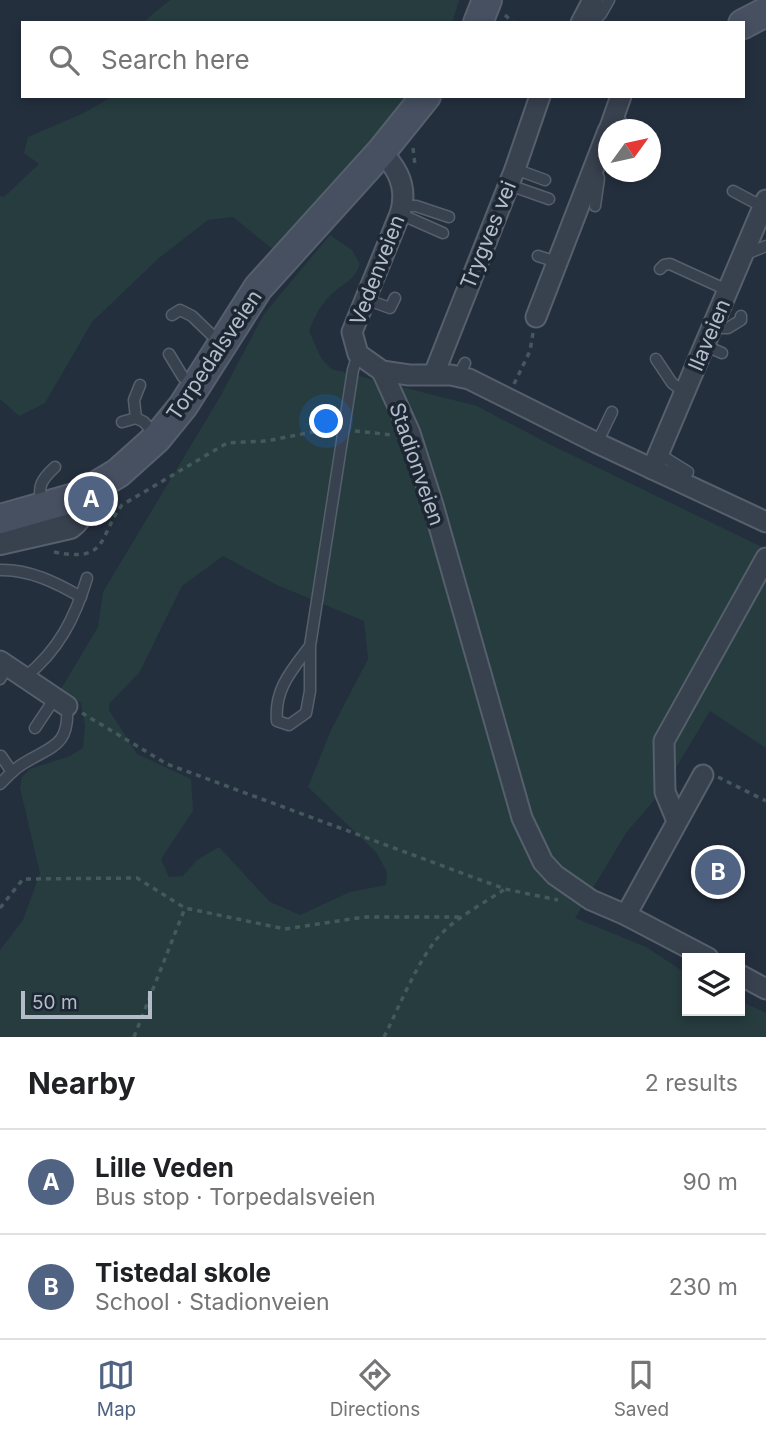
<!DOCTYPE html>
<meta charset="utf-8">
<style>
body{margin:0;font-family:Inter,sans-serif;background:#f2f2f2;color:#202124}
.controls{position:absolute;right:21px;bottom:21px;display:grid;overflow:hidden;border-radius:0px;box-shadow:0 4px 10px #0003}
.controls button{width:63px;height:63px;display:grid;place-items:center;padding:0;border:0;border-bottom:2px solid #e0e0e0;background:#fff;color:#202124;font:35px sans-serif}
.compass{position:absolute;left:598px;top:119px;width:63px;height:63px;border-radius:50%;background:#fff;box-shadow:0 4px 10px #0003;rotate:57deg}
.scale{position:absolute;left:21px;bottom:18px;width:131px;box-sizing:border-box;padding-left:7px;border:4px solid #b4bcc9;border-top:0;font-size:19px;line-height:24px;white-space:nowrap;color:#b4bcc9;-webkit-text-stroke:5px #1d2633;paint-order:stroke}
.you{position:absolute;left:327px;top:422px;width:24px;height:24px;margin:-18px;border:5px solid #fff;border-radius:50%;background:#1a73e8;box-shadow:0 0 0 10px #1a73e833}
.badge{display:grid;place-items:center;width:46px;height:46px;border-radius:50%;background:#506383;color:#fff;font-size:23px;font-weight:700}
.pin{position:absolute;translate:-50% -50%;border:4px solid #fff;box-shadow:0 2px 7px #0006}
.list{margin:0;padding:0;list-style:none}
h2{display:flex;justify-content:space-between;align-items:center;height:91px;margin:0;padding:0 28px;font-size:30px}
h2 small{font-size:23px;font-weight:400;color:#757577}
.list li{display:grid;grid-template-columns:46px 1fr auto;gap:21px;align-items:center;box-sizing:border-box;height:105px;padding:0 28px;border-top:2px solid #e0e0e0}
.list b{display:block;font-size:26px;white-space:nowrap}
.list p{margin:0;font-size:23px;white-space:nowrap;color:#757577}
.list em{font-size:23px;font-style:normal;color:#757577}
.icon{flex:none;width:38px;height:38px;fill:none;stroke:currentColor;stroke-width:2;stroke-linecap:round;stroke-linejoin:round}
.map{position:relative;flex:none;width:766px;height:1037px;overflow:hidden}
.search{position:absolute;background:#fff;box-shadow:0 4px 10px #0003;left:21px;right:21px;top:21px;height:77px;display:flex;align-items:center;gap:18px;box-sizing:border-box;padding:0 24px;border-radius:0px;color:#757577;font-size:26px}
.sheet{height:301px;background:#fff}
nav{display:flex;justify-content:space-around;align-items:center;box-sizing:border-box;height:98px;border-top:2px solid #e0e0e0;background:#fff;font-size:19px;color:#757577}
nav a{display:grid;justify-items:center;gap:4px}
nav .on{color:#506383}
.map>svg:first-child{display:block}
.green{fill:#263c3f;fill-rule:evenodd}
.lines{fill:none;stroke-linecap:round;stroke-linejoin:round}
.service-casing{stroke:#565f6c;stroke-width:13}
.minor-casing{stroke:#565f6c;stroke-width:23}
.tertiary-casing{stroke:#565f6c;stroke-width:28}
.secondary-casing{stroke:#565f6c;stroke-width:32}
.path{stroke:#44595c;stroke-width:3.5;stroke-dasharray:5 5;stroke-linecap:butt}
.service{stroke:#38414e;stroke-width:10}
.minor{stroke:#38414e;stroke-width:19}
.tertiary{stroke:#38414e;stroke-width:24}
.secondary{stroke:#465061;stroke-width:28}
.labels{text-anchor:middle;dominant-baseline:central;stroke-width:7;stroke-linejoin:round;paint-order:stroke}
.street-label{font-size:21px;fill:#b4bcc9;stroke:#1d2633}
</style>
<div class="map">
<svg width="766" height="1037" viewBox="0 0 766 1037">
<rect width="100%" height="100%" fill="#242f3e"/>
<g class="green">
<polygon points="170,0 459,0 452,23 142,23"/>
<polygon points="113,96 415,96 369,149 297,222 276,252 233,217 208,220 159,258 92,322 45,403 19,416 0,399 0,196 4,197 39,164 24,153 28,137 84,113"/>
<path d="M330,235l22,15 8,14c-7,17 -13,17 -26,28 -13,11 -19,24 -25,39l12,27 10,11 146,37 72,38 217,105v199l-56,-37 -48,80 -36,42 -51,85 71,29 41,27v37h53v-10l26,12v24h-766v-87l23,-30 17,-47 -20,-85 2,-11 8,-8 40,-13 13,-8 2,-22 -4,-23 -20,-14 37,-62 5,-35 117,-195 44,-83zM223,556l54,29 87,36 4,38 -37,71 -23,57 68,65 11,20 -1,13 -36,7 -50,23 -30,-13 -51,-55 -22,13 -14,16 -14,1 -8,-18 32,-48 -2,-32 -54,-25 -28,-44v-6l30,-31 43,-87z"/>
</g>
<g class="lines">
<g class="service-casing">
<g id="service">
<polyline points="581,22 594,21 601,14 609,0"/>
<polyline points="615,115 624,125 625,130"/>
<polyline points="515,169 545,180"/>
<polyline points="509,185 549,199"/>
<polyline points="733,191 763,207"/>
<polyline points="402,206 416,206 449,217"/>
<polyline points="595,206 599,178 596,174"/>
<polyline points="400,214 443,233"/>
<polyline points="751,252 766,246"/>
<polyline points="538,256 557,262"/>
<polyline points="660,269 664,265 670,264 727,290"/>
<polyline points="365,299 390,308 395,298"/>
<polyline points="172,315 180,310 192,316 219,342"/>
<polyline points="712,328 728,328 741,320 741,316"/>
<polyline points="704,345 722,353"/>
<polyline points="169,354 183,377 193,383"/>
<polyline points="656,359 672,383 684,392"/>
<polyline points="458,377 465,363"/>
<polyline points="136,418 134,400 140,385"/>
<polyline points="122,422 136,418 144,422 155,435"/>
<polyline points="597,443 612,412"/>
<polyline points="659,454 688,472"/>
<path d="M43,504c-7,-17 -1,-25 12,-37"/>
<path d="M0,570c29,-1 57,13 81,27"/>
<path d="M310,646c-18,24 -36,43 -33,75l12,4 17,-12 4,-22v-45l43,-276 5,-16"/>
<path d="M25,677c33,-26 50,-59 62,-99"/>
<polyline points="0,679 8,666"/>
<polyline points="35,728 55,698"/>
<polyline points="1,756 12,772"/>
<path d="M0,784c7,-7 13,-14 21,-19 29,-19 49,-17 46,-59"/>
</g>
</g>
<g class="minor-casing">
<g id="minor">
<polyline points="581,23 593,0"/>
<polyline points="609,130 621,96"/>
<path d="M381,152c18,17 27,37 19,62l-48,118 6,22 24,17 27,4h42l18,4 128,64 169,79"/>
<polyline points="536,317 608,131"/>
<polyline points="382,371 410,433 433,505 522,818 543,862 555,875 591,900 626,915 708,958"/>
<polyline points="434,374 515,169 540,96"/>
<polyline points="652,469 766,200"/>
<polyline points="0,661 67,706"/>
<polyline points="677,821 665,792 664,741 766,558"/>
<polyline points="626,915 703,775"/>
<polyline points="740,975 766,989"/>
</g>
</g>
<g class="tertiary-casing">
<path id="tertiary" d="M0,542l70,-16c12,-9 12,-15 8,-29"/>
</g>
<g class="secondary-casing">
<g id="secondary">
<polyline points="478,23 487,0"/>
<polyline points="743,24 766,12"/>
<polyline points="0,519 78,497 118,473 157,438 183,406 258,288 381,152 426,96"/>
</g>
</g>
<g class="path">
<polyline points="505,15 514,23"/>
<polyline points="413,148 415,165"/>
<polyline points="514,384 530,351 533,333"/>
<polyline points="355,431 393,435"/>
<path d="M54,552c55,11 44,-15 68,-47l105,-62 40,-2 45,-9h18"/>
<polyline points="82,713 167,764 505,889 558,900"/>
<polyline points="718,777 766,801"/>
<polyline points="0,908 23,879 137,878 185,908 285,929 364,917 463,917"/>
<polyline points="134,1037 185,908"/>
<path d="M384,1037c16,-32 30,-68 51,-96 17,-22 48,-37 70,-52"/>
</g>
<use href="#service" class="service"/>
<use href="#minor" class="minor"/>
<use href="#tertiary" class="tertiary"/>
<use href="#secondary" class="secondary"/>
</g>
<g class="labels">
<g class="street-label">
<text transform="translate(488 235) rotate(-68)">Trygves vei</text>
<text transform="translate(377 270) rotate(-69)">Vedenveien</text>
<text transform="translate(709 335) rotate(-67)">Ilaveien</text>
<text transform="translate(214 355) rotate(-56)">Torpedalsveien</text>
<text transform="translate(417 464) rotate(71)">Stadionveien</text>
</g>
</g>
</svg>
<div class="controls">
<button><svg class="icon" aria-label="layers" viewBox="0 0 24 24"><path d="M12 4l9 5-9 5-9-5zM3 14l9 5 9-5"/></svg></button>
</div>
<svg class="compass" viewBox="-18 -18 36 36"><path d="M0-13l5 13h-10z" fill="#e53935"/><path d="M0 13l5-13h-10z" fill="#757577"/></svg>
<div class="scale">50 m</div>
<div class="you"></div>
<div class="pin badge" style="left:91px;top:499px">A</div>
<div class="pin badge" style="left:718px;top:872px">B</div>
<div class="search"><svg class="icon" aria-label="search" viewBox="0 0 24 24"><circle cx="10" cy="10" r="6"/><path d="M15 15l6 6"/></svg>Search here</div>
</div>
<section class="sheet">
<h2>Nearby<small>2 results</small></h2>
<ul class="list">
<li><span class="badge">A</span><div><b>Lille Veden</b><p>Bus stop · Torpedalsveien</p></div><em>90 m</em></li>
<li><span class="badge">B</span><div><b>Tistedal skole</b><p>School · Stadionveien</p></div><em>230 m</em></li>
</ul>
</section>
<nav>
<a class="on"><svg class="icon" aria-label="map" viewBox="0 0 24 24"><path d="M3 6l6-2 6 2 6-2v14l-6 2-6-2-6 2zM9 4v14M15 6v14"/></svg>Map</a>
<a><svg class="icon" aria-label="directions" viewBox="0 0 24 24"><path d="M12 3l9 9-9 9-9-9zM9 14v-3h6M13 9l2 2-2 2"/></svg>Directions</a>
<a><svg class="icon" aria-label="saved" viewBox="0 0 24 24"><path d="M7 4h10v16l-5-4-5 4z"/></svg>Saved</a>
</nav>
